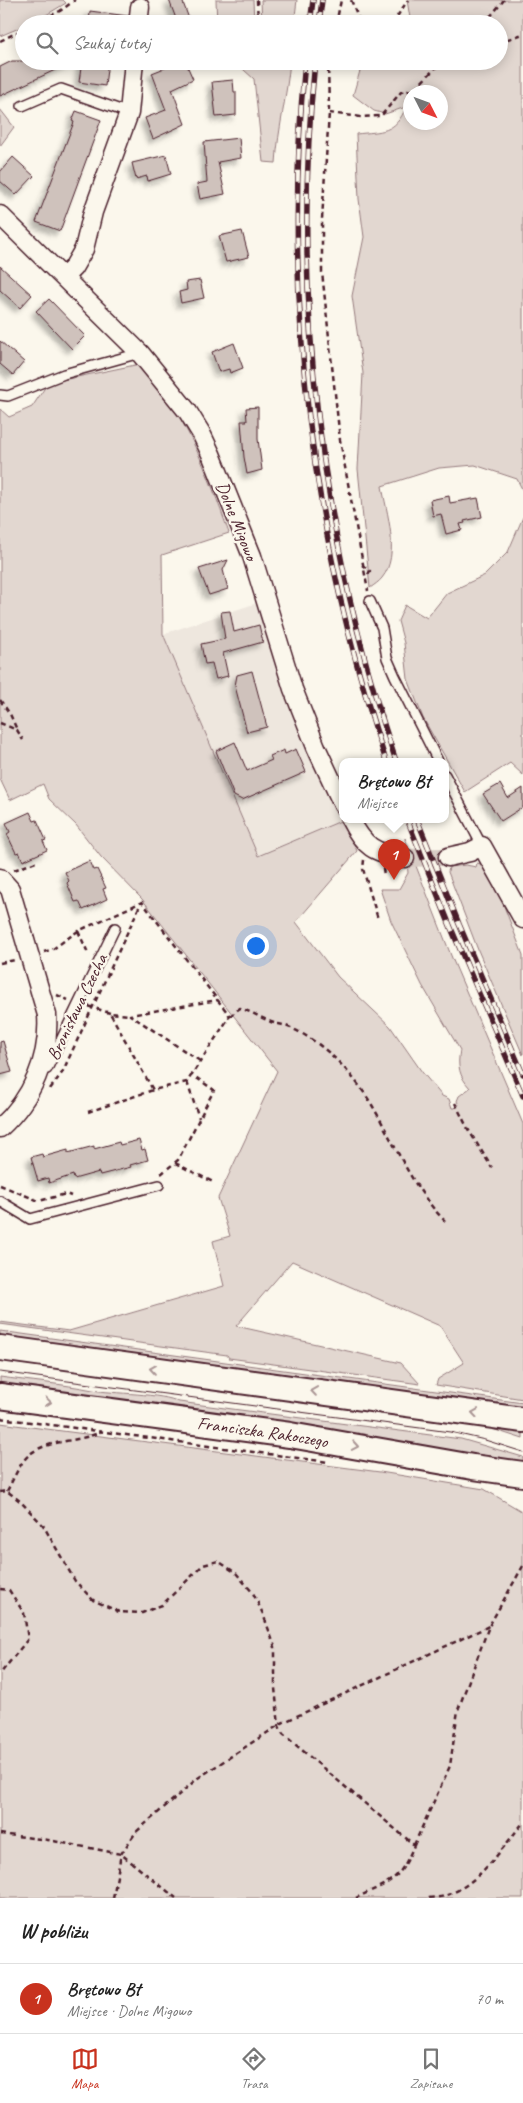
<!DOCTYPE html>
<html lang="pl">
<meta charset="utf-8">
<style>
body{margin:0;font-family:Caveat,sans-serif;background:#f2f2f2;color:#222}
.compass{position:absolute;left:403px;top:85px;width:45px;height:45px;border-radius:50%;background:#fff;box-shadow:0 2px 12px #0003;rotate:132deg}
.you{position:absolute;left:255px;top:945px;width:18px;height:18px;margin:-12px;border:4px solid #fff;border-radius:50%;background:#1a73e8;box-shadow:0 0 0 8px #1a73e833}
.badge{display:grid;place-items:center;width:32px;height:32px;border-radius:50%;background:#c8321e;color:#fff;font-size:16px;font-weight:700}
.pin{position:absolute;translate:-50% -41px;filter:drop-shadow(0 1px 2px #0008)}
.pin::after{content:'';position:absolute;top:26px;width:18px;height:15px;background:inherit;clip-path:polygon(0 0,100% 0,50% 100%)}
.popup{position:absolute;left:339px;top:758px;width:110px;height:65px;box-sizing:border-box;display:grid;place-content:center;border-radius:10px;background:#fff;filter:drop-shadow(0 1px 4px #0005);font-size:16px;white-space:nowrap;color:#767676}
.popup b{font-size:19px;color:#222}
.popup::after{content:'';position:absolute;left:50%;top:100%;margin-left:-10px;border:10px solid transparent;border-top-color:#fff}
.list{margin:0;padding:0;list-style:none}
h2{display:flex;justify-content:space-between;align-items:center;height:65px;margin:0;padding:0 20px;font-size:21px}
h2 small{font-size:16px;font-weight:400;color:#767676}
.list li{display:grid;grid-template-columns:32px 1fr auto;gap:15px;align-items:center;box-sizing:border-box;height:70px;padding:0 20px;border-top:1px solid #e0e0e0}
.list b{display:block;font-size:19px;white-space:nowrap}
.list p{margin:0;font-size:16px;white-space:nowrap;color:#767676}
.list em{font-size:16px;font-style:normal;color:#767676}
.icon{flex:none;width:28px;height:28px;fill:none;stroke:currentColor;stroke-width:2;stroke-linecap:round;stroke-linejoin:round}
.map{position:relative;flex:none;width:523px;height:1898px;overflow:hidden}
.search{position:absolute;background:#fff;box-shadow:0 2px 12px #0003;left:15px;right:15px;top:15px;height:55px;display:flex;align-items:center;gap:12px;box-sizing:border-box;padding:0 18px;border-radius:28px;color:#767676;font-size:19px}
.sheet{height:135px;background:#fff}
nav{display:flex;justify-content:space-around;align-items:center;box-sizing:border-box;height:70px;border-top:1px solid #e0e0e0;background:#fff;font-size:14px;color:#767676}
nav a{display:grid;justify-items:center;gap:2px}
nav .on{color:#c8321e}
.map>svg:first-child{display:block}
.built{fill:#eee7de}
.green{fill:#e2d7d0;stroke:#967b7e;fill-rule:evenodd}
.building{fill:#cfc2bc;stroke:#4a1f2b;filter:url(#shadow)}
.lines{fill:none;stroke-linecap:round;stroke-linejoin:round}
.minor-tunnel{stroke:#d8ccc5;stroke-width:18;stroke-dasharray:18 9;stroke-linecap:butt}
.service-casing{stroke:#4a1f2b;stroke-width:12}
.minor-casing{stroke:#4a1f2b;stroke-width:21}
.secondary-casing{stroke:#4a1f2b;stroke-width:28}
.path{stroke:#4a1f2b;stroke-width:2.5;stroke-dasharray:5 4;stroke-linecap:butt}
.service{stroke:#fbf7ec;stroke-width:9}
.minor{stroke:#fbf7ec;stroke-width:18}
.secondary{stroke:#fbf7ec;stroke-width:24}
.tram{stroke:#4a1f2b;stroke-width:1}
.rail-casing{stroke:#4a1f2b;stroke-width:5.5}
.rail{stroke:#fbf7ec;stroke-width:4;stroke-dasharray:11;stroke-linecap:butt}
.oneway{stroke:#ab9695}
.labels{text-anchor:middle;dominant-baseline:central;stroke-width:5;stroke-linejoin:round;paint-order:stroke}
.street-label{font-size:18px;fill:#4a1f2b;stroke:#fbf7ec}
</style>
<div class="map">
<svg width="523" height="1898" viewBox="0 0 523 1898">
<defs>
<filter id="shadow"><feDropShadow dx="-4.5" dy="4.5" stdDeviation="2.5" flood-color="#0004"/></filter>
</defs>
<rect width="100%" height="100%" fill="#fbf7ec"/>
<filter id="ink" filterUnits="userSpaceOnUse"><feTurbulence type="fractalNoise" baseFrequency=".02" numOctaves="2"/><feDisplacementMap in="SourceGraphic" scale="10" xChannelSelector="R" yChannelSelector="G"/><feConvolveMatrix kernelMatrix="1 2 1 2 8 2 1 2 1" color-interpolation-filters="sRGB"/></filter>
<g filter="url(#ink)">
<polygon class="built" points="257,603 278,662 296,726 307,739 343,820 258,856 163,634"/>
<g class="green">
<polygon points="0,0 63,0 66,3 36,21 24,24 24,26 0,36"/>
<polygon points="216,0 253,0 254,24 217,24"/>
<polygon points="261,0 297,0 294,24 262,24"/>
<path d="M407,0h116v491l-6,-12 -42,-14 -36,3 -57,18c4,25 19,69 0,92 -3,4 -8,7 -12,10l-12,-119 5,-96 -11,-77 12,-59 -5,-38 -3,-65c26,-3 39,0 50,-27l-21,7 -11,-3 -21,-16 9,-31 4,-3h133v-37h-88zM410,92h30v30h-30z"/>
<path d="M234,61h56c-3,35 -12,68 -14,102l-13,-1 -9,-83z"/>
<polygon points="0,109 14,127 0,146"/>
<path d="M140,364c45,46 68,110 89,169l-67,22 1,79 95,222 85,-36 14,31 -61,71 42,55 52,49 32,46 20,24 7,3 3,9h3l4,-3 -2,-4 2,-5 11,-8c-11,-12 -13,-22 -10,-38l-38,-65 -31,-64 -11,-32h19l9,-16 -3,-35 47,120 71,166v275l-87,-14 2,-6 26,-16 -24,-37 -148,-65 -56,65 165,37 19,21 -191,-26 -2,-3 -227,-31v-2l69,9 155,-45 -11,-45 17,-5 -12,-38 59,-127 -135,-172 -41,-42 -25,-32 -27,-26 -6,-15 -33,16 -10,-21v-370l9,8 23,-10 16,-24z"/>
<polygon points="523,517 523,775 510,763 465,792 423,718 408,679 404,643 398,621 405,605 427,618 447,593 485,575 508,552"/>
<polygon points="477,863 485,865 493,878 523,955 523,1055 478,950 448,872 449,867 466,865 476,867"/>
<polygon points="0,1331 523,1403 523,1411 0,1340"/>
<polygon points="0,1358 523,1428 523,1439 483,1426 455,1421 183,1384 14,1363 11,1361 0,1361"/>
<path d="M0,1377c28,4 63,7 93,13 20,4 69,3 86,12l282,37 62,18v8l-523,-78z"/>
<polygon points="0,1423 380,1472 484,1489 523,1512 523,1898 0,1898"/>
</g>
<g class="building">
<polygon points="169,0 182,0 191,24 178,24"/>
<polygon points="90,11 128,16 128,24 89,24"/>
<polygon points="12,61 74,61 0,96 0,67"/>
<polygon points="82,61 108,61 105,86 79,82"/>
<polygon points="182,61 185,61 193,79 172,89 185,124 153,139 145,118 166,110 152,73"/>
<polygon points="233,80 234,92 236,92 236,115 216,117 212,82"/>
<polygon points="76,111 101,120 60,231 36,222 74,122 72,121"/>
<polygon points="239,138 241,158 218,162 225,194 200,199 197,184 207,182 204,142"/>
<polygon points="166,155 171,174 148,181 147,176 136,179 132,163"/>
<polygon points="13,157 34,176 16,195 0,181 0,172"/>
<polygon points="242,231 249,257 226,262 219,236"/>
<polygon points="0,266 32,295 20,308 0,290"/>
<polygon points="200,280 204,298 181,303 179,292 187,290 186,282"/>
<polygon points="49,299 85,336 72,349 36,311"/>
<polygon points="0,341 24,362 13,375 0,364"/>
<polygon points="234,343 243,368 230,373 229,369 219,372 212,352"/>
<polygon points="258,407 258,439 262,470 247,474 244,457 241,421 247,421 246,408"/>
<polygon points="449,496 450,503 478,498 482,517 464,521 465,523 460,524 462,530 446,534 441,514 433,516 430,500"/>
<polygon points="228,560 223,570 228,589 209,595 199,569"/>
<polygon points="230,611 234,632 259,625 263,642 223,653 228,676 216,679 212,663 205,664 201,644 225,639 221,612"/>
<polygon points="252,671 267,727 247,732 235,686 237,675"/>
<polygon points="235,742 247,771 272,760 270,756 284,750 285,754 296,749 306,772 242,800 234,796 216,751"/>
<polygon points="500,784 508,798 523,788 523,807 501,821 483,794"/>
<polygon points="30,812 34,821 37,820 46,840 43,841 47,850 23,861 19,852 16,853 7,834 10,832 6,823"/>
<polygon points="89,861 93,870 97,869 106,888 103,889 107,899 83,910 79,901 75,902 67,883 69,881 65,872"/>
<polygon points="3,1041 12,1072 0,1075 0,1042"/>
<polygon points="139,1140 142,1150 145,1149 148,1160 130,1165 131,1167 100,1175 99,1172 74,1179 73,1175 49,1183 48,1178 38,1181 31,1157 42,1154 43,1157 68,1150 68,1153 94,1146 94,1149 119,1142 120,1145"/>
</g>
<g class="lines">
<polyline class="minor-tunnel" points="405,858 448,857"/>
<g class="service-casing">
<g id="service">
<polyline points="22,106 61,89 129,113"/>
<polyline points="0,395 8,396 64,374 140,353"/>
<polyline points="370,601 382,628 387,658 395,676 438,761"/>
<polyline points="445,775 482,846"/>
<polyline points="47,1069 115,928"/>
<polyline points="0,1201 30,1219 159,1185"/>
</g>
</g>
<g class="minor-casing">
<g id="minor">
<polyline points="138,24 140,7"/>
<polyline points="0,215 140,353 188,412 201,433 211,454 252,556 293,689 316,747 343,805"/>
<polyline points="64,277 73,268 84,249 93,212 129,113 134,61"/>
<path d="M350,819c14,28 24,34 55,39"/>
<polyline points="448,857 470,852 482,846 523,919"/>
<path d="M0,878l10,11 37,126c3,43 -15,84 -47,113"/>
</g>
</g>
<g class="secondary-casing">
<g id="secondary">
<polyline points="0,1348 523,1420"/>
<path id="s1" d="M0,1396l290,39 183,32 50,7"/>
</g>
</g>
<g class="path">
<polyline points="257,0 258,24"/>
<polyline points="351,0 361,24"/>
<polyline points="34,24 60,11 75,0"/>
<polyline points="336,24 341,0"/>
<polyline points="392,24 408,0"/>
<polyline points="484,24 504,0"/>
<polyline points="0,41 24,29"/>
<polyline points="499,42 523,34"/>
<polyline points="328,61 329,113 322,219 322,272 340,440 368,591"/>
<polyline points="329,113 361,117 381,116 401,92 414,90 442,61"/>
<polyline points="362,565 370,571 366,578"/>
<polyline points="0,700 10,714 17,730"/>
<polyline points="0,723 17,730 23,740"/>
<polyline points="364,860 363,869 378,919"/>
<polyline points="383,868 384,875"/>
<polyline points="14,870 36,862"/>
<polyline points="78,931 89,955"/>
<polyline points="44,952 53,949 78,931 142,902 230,1016 187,1082 153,1090 110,1013 130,1015"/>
<polyline points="0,963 15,960"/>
<polyline points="57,995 68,1000"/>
<polyline points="88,1006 110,1013"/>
<path d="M230,1016l10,-8c11,4 20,9 31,14 5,2 10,2 15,4 36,14 66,46 86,79 23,39 40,83 73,116"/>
<polyline points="200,1061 130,1015 218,1000"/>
<polyline points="187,1082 199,1118"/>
<polyline points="50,1089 62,1073 141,903"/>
<polyline points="455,1103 468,1129 492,1168"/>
<polyline points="88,1112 153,1090"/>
<polyline points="175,1163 215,1183"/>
<polyline points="161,1174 178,1160 214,1090 191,1074"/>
<polyline points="0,1185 39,1201 66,1194 71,1196"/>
<polyline points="0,1418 328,1462"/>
<path d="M7,1491c5,-9 9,-19 15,-28 16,-25 54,-19 78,-31"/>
<path d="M0,1492l7,-1 13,10 23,24 32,56 18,19 26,12 23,1 20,-8 41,-40 15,-4 18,12 17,20 10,21 12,33v41l4,38 4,8 131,111c-15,37 -23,36 -58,53"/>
<polyline points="0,1589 9,1590 24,1613 28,1639 0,1674"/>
<polyline points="0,1834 48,1840 121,1854 176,1898"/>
<polyline points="414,1845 450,1766 458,1710 489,1626 523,1566"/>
<polyline points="113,1898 121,1854 136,1832 198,1778 282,1723 489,1626"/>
<path d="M429,1898c4,-1 10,0 15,-2 34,-10 58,-48 79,-73"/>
</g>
<use href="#service" class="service"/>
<use href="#minor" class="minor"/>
<use href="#secondary" class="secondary"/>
<polyline class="tram" points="0,1372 450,1432 485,1440 523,1452"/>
<g class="rail-casing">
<g id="rail">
<polyline points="310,24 313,0"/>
<polyline points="319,24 322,0"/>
<path d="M305,61c-23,237 6,475 81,700"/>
<path d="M315,61c-24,236 5,476 81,700"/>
<polyline points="407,819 451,928 523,1096"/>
<polyline points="417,819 459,924 523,1074"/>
</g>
</g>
<use href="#rail" class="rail"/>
</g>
<defs><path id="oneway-chevron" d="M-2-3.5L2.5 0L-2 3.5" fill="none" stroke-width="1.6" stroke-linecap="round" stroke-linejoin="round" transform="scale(1.25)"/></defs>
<g class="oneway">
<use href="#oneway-chevron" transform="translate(153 1369) rotate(-172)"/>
<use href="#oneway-chevron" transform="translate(314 1391) rotate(-172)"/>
<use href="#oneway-chevron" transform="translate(48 1402) rotate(7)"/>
<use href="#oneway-chevron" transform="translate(475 1413) rotate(-172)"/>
<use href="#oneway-chevron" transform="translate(355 1446) rotate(10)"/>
</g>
</g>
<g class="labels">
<g class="street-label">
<text transform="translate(237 521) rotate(68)">Dolne Migowo</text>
<text transform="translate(77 1007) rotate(-64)">Bronisława Czecha</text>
<text stroke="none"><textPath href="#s1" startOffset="265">Franciszka Rakoczego</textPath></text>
</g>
</g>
</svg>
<svg class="compass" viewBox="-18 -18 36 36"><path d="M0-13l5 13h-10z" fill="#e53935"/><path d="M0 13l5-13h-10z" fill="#767676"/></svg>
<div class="you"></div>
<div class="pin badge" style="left:394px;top:880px">1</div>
<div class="popup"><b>Brętowo Bt</b>Miejsce</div>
<div class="search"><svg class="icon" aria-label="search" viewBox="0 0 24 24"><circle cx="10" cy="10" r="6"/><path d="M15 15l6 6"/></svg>Szukaj tutaj</div>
</div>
<section class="sheet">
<h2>W pobliżu<small></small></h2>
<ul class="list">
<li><span class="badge">1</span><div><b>Brętowo Bt</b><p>Miejsce · Dolne Migowo</p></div><em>70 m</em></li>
</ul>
</section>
<nav>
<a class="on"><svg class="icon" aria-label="map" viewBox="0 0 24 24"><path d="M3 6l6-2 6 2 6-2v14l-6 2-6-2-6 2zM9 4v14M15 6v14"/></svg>Mapa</a>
<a><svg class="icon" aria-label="directions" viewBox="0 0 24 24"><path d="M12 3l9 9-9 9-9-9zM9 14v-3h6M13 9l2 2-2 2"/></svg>Trasa</a>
<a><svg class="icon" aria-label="saved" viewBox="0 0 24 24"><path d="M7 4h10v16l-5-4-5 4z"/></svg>Zapisane</a>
</nav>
